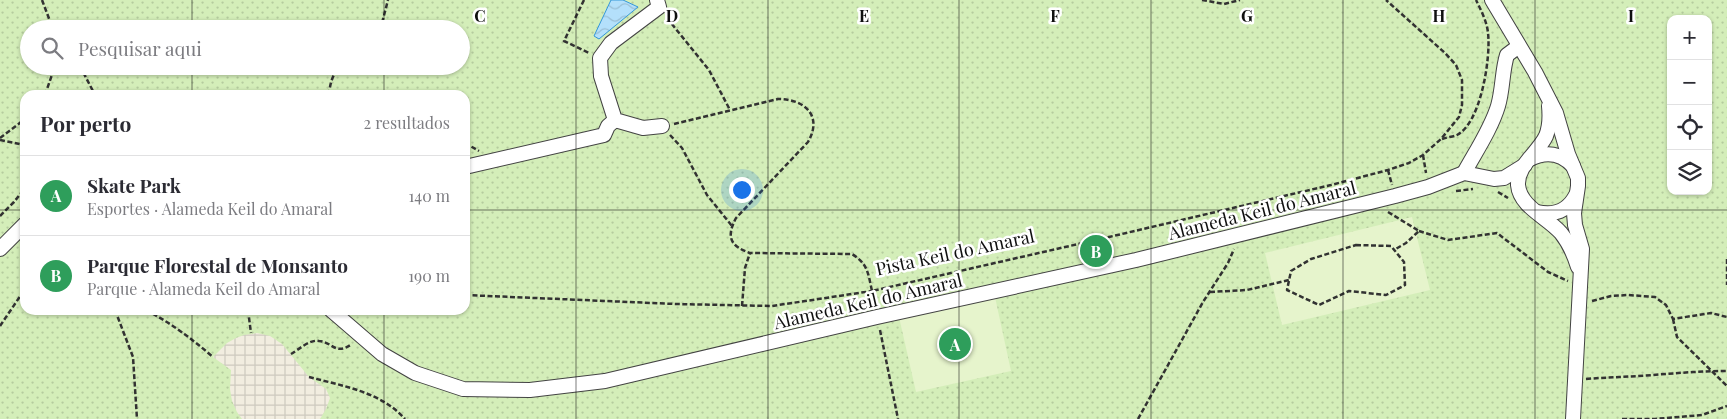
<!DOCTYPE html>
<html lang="pt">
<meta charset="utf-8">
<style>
body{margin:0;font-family:"Playfair Display",serif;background:#f2f2f3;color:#2b2b33}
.controls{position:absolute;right:15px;top:15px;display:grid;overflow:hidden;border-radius:10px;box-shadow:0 1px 4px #0004}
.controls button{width:45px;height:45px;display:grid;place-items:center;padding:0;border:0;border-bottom:1px solid #e1e1e2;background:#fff;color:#2b2b33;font:25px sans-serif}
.you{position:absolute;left:741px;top:189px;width:18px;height:18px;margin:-12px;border:4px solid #fff;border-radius:50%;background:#1a73e8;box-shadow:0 0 0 8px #1a73e833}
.badge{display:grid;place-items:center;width:32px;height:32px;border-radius:50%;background:#d93025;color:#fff;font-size:16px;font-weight:700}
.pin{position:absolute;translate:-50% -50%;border:2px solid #fff;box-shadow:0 1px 5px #0006}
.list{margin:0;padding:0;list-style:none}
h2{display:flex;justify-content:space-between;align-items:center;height:65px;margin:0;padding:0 20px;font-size:21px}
h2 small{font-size:16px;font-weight:400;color:#7c7c81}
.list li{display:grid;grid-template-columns:32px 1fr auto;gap:15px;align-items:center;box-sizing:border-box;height:80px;padding:0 20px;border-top:1px solid #e1e1e2}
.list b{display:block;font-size:19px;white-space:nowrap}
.list p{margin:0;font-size:16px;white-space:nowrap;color:#7c7c81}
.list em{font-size:16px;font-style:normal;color:#7c7c81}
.icon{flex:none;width:28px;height:28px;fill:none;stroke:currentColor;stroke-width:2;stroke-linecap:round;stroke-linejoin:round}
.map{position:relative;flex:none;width:1727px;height:419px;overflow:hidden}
.search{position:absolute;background:#fff;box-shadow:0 1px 4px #0004;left:20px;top:20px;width:450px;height:55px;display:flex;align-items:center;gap:12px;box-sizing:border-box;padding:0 18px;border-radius:28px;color:#7c7c81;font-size:19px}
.panel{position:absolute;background:#fff;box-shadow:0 1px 4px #0004;left:20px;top:90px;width:450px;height:225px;border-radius:15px}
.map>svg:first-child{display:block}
.park{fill:url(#park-dots);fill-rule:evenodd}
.pitch{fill:#e6f4cc}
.plaza{fill:url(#plaza-grid)}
.water{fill:url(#water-waves);stroke:#3497d9}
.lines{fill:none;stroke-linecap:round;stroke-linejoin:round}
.minor-casing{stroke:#434343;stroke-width:16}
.path{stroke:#323232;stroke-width:2.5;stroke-dasharray:5 2.5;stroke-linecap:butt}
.minor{stroke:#fff;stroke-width:14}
.grid{fill:none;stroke:#101010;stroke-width:1;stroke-opacity:0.55}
.labels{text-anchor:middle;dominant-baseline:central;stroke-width:5;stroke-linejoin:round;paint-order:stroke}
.street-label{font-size:18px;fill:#101010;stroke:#fff}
.grid-label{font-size:16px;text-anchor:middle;font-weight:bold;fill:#101010;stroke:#fff;stroke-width:5;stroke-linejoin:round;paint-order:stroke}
</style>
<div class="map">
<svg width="1727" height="419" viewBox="0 0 1727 419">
<defs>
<pattern id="park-dots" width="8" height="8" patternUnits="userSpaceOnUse" patternTransform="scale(1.25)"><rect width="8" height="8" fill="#d4eeb9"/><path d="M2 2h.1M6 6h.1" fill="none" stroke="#b5cb9e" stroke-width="1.8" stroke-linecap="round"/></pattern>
<pattern id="plaza-grid" width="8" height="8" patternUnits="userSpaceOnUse" patternTransform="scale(1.25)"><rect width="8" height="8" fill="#f2ede0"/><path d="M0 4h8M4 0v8" fill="none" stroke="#cecabf"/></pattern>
<pattern id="water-waves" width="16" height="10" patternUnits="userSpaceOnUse" patternTransform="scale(1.25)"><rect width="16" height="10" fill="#b4e0fb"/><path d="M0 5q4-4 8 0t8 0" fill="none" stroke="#9abfd6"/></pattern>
</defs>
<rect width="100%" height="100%" fill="#fffdf4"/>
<path class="park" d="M0,0h1727v419h-1727zM1671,19h37v172h-37zM29,29h432v37h-432zM25,95h440v215h-440z"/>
<g class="pitch">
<polygon points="1412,217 1430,290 1282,325 1265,253"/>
<polygon points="995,297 1011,371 916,392 899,317"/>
</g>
<polygon class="plaza" points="257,333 270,336 282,344 309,377 326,389 330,398 326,409 320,419 242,419 237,412 232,401 230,389 231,370 213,357 227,343 236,338 244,335"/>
<polygon class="water" points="611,0 623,0 638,7 599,39 594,36"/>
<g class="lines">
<g class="minor-casing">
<g id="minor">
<polyline points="657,0 659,7 611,43 600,58 601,76 615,120 643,128 662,126"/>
<polyline points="1492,0 1535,72 1556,113 1568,154 1578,178 1578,186 1574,213 1575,225 1582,249 1573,419"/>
<path d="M1549,106c1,10 1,20 -3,30 -8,17 -29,29 -28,49 2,22 29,32 43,48 8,10 13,21 17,34"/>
<path d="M1530,159c16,-8 31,-6 43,7"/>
<polyline points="465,167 604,135 608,126 615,120"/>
<path d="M1464,173c12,-22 27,-44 34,-67 5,-17 4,-35 9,-51l12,-9"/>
<path d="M1537,212c17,4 31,-1 39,-17"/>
<polyline points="0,249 25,224"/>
<polyline points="331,310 382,354 415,373 463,389 530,390 605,381 877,317 1136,260 1395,196 1428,187 1464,173 1494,179 1504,178 1525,165"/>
</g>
</g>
<g class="path">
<polyline points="42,0 53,29"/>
<polyline points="584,0 564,41 589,53"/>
<polyline points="1202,0 1224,4 1240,0"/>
<polyline points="667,18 709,70 730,110"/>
<polyline points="378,29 382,23 388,0"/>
<polyline points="80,66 95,95"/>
<polyline points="45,95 55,66"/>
<path d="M329,95c1,-11 3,-22 13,-29"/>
<path d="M674,124l104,-25c27,0 45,17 30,43l-72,76c-10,19 -6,28 14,35l102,1c16,10 16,19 20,37l237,-54 222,-52 57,-15 21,-7 14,-8 18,-16 18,-22 3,-12v-25l-6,-15 -11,-12 -59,-53"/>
<polyline points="670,135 682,148 707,195 732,226"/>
<polyline points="0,138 25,119"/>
<path d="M1442,139c5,-2 11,-2 15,-4 24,-12 34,-78 31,-102 -1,-11 -7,-23 -12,-33"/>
<polyline points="0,140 25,145"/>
<polyline points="465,143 479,151"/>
<polyline points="1423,155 1426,173"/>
<polyline points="1388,170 1392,185"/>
<polyline points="1456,191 1473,189"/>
<polyline points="1498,192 1508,198"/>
<polyline points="1388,212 1419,231 1406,243 1394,250"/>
<polyline points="0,216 14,202 25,188"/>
<polyline points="1419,231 1448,240 1497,233 1548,272 1568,281"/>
<polygon points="1356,245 1391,246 1404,262 1405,285 1386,295 1349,291 1319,305 1287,290 1291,271 1311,259"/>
<polyline points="1727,259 1727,285"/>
<polyline points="1210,292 1247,290 1289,280"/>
<polyline points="465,295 676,304 772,306 872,291 875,305"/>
<polyline points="1592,301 1611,296 1628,295 1655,297 1666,305 1673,319 1711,313 1727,317"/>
<polyline points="742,306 745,268 750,253"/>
<polyline points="115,310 133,357 137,419"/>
<path d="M146,310c25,13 46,29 67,47"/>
<polyline points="248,310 251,333"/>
<polyline points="1673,319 1677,337 1727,386"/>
<polyline points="0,326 25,289"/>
<polyline points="880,330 898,419"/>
<path d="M291,354c7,-4 19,-15 28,-13 14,1 16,15 33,3"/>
<path d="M309,377c34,9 72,15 96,42"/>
<path d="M1586,379c23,-2 44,-2 67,-4 25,-2 49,-4 74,-4"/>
<polyline points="1138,419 1203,302 1228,263 1234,249"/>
<polyline points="1622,419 1655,419 1702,415 1727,406"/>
</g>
<use href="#minor" class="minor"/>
</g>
<path class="grid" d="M192,0v29M384,0v29M576,0v419M768,0v419M959,0v419M1151,0v419M1343,0v419M1535,0v419M192,66v29M384,66v29M0,210h25M465,210h1262M192,310v109M384,310v109"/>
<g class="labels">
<g class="street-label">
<text transform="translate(1262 210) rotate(-14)">Alameda Keil do Amaral</text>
<text transform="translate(955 252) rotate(-12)">Pista Keil do Amaral</text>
<text transform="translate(868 301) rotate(-13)">Alameda Keil do Amaral</text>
</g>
</g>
<g class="grid-label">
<text x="480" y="22">C</text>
<text x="672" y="22">D</text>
<text x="864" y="22">E</text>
<text x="1055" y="22">F</text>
<text x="1247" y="22">G</text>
<text x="1439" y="22">H</text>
<text x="1631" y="22">I</text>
</g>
</svg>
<div class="controls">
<button>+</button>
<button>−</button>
<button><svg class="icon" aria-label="locate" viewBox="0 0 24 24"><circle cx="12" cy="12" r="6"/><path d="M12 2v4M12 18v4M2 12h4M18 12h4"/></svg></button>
<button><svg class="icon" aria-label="layers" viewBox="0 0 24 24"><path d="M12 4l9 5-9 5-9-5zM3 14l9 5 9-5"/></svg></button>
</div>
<div class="you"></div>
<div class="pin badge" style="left:955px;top:344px;background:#2e9e5b">A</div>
<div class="pin badge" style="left:1096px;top:251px;background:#2e9e5b">B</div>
<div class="search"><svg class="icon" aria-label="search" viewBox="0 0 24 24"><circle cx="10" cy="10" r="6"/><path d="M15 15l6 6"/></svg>Pesquisar aqui</div>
<section class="panel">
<h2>Por perto<small>2 resultados</small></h2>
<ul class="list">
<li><span class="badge" style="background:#2e9e5b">A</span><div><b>Skate Park</b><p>Esportes · Alameda Keil do Amaral</p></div><em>140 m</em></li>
<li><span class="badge" style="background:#2e9e5b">B</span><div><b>Parque Florestal de Monsanto</b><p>Parque · Alameda Keil do Amaral</p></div><em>190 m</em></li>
</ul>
</section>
</div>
